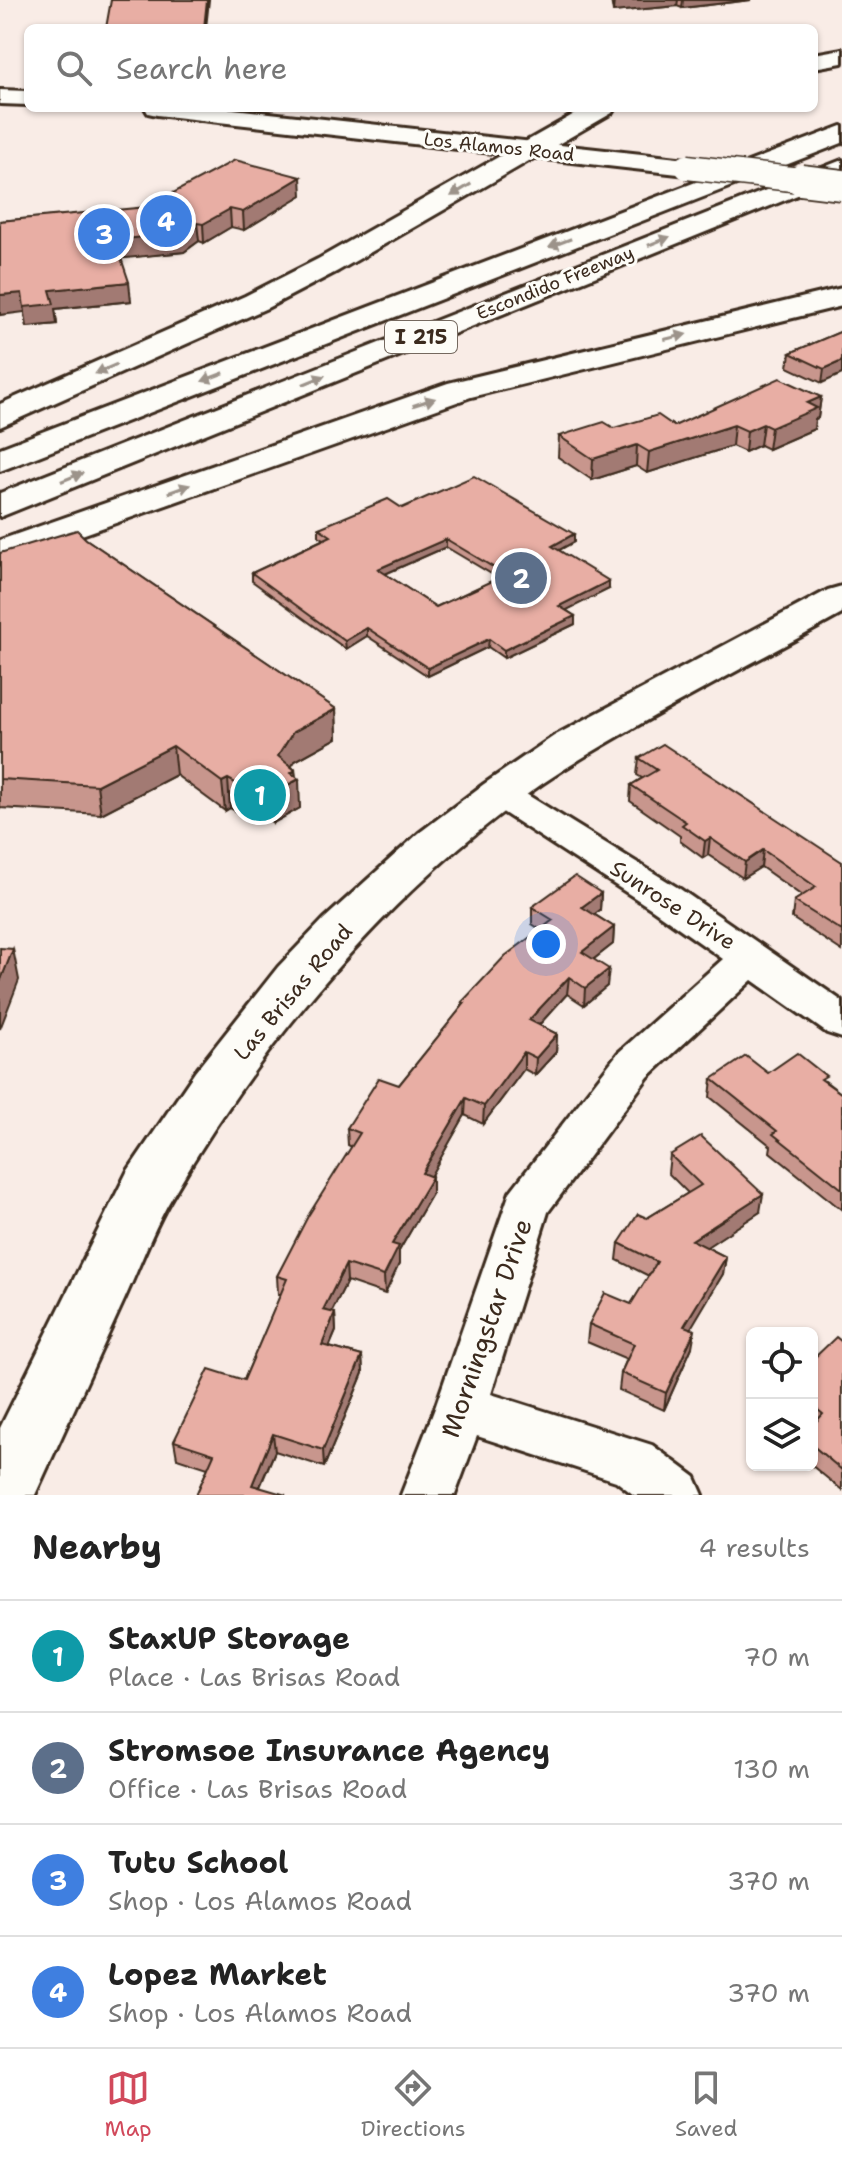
<!DOCTYPE html>
<meta charset="utf-8">
<style>
body{margin:0;font-family:"Shantell Sans",sans-serif;background:#f2f2f2;color:#222}
.controls{position:absolute;right:24px;bottom:24px;display:grid;overflow:hidden;border-radius:12px;box-shadow:0 2px 6px #0004}
.controls button{width:72px;height:72px;display:grid;place-items:center;padding:0;border:0;border-bottom:2px solid #e0e0e0;background:#fff;color:#222;font:40px sans-serif}
.you{position:absolute;left:546px;top:944px;width:28px;height:28px;margin:-20px;border:6px solid #fff;border-radius:50%;background:#1a73e8;box-shadow:0 0 0 12px #1a73e833}
.badge{display:grid;place-items:center;width:52px;height:52px;border-radius:50%;background:#d1495b;color:#fff;font-size:26px;font-weight:700}
.pin{position:absolute;translate:-50% -50%;border:4px solid #fff;box-shadow:0 2px 8px #0006}
.list{margin:0;padding:0;list-style:none}
h2{display:flex;justify-content:space-between;align-items:center;height:104px;margin:0;padding:0 32px;font-size:34px}
h2 small{font-size:26px;font-weight:400;color:#767676}
.list li{display:grid;grid-template-columns:52px 1fr auto;gap:24px;align-items:center;box-sizing:border-box;height:112px;padding:0 32px;border-top:2px solid #e0e0e0}
.list b{display:block;font-size:30px;white-space:nowrap}
.list p{margin:0;font-size:26px;white-space:nowrap;color:#767676}
.list em{font-size:26px;font-style:normal;color:#767676}
.icon{flex:none;width:44px;height:44px;fill:none;stroke:currentColor;stroke-width:2;stroke-linecap:round;stroke-linejoin:round}
.map{position:relative;flex:none;width:842px;height:1495px;overflow:hidden}
.search{position:absolute;background:#fff;box-shadow:0 2px 6px #0004;left:24px;right:24px;top:24px;height:88px;display:flex;align-items:center;gap:20px;box-sizing:border-box;padding:0 28px;border-radius:12px;color:#767676;font-size:30px}
.sheet{height:552px;background:#fff}
nav{display:flex;justify-content:space-around;align-items:center;box-sizing:border-box;height:112px;border-top:2px solid #e0e0e0;background:#fff;font-size:22px;color:#767676}
nav a{display:grid;justify-items:center;gap:4px}
nav .on{color:#d1495b}
.map>svg:first-child{display:block}
.lines{fill:none;stroke-linecap:round;stroke-linejoin:round}
.street-casing{stroke:#3b2a1e;stroke-width:6}
.secondary-casing{stroke:#3b2a1e;stroke-width:6}
.highway-casing{stroke:#3b2a1e;stroke-width:6}
.street{fill:#fdfcf7;fill-rule:evenodd}
.secondary{fill:#fdfcf7;fill-rule:evenodd}
.highway{fill:#fdfcf7;fill-rule:evenodd}
.secondary-bridge-far1-casing{stroke:#3b2a1e;stroke-width:27;stroke-linecap:butt}
.secondary-bridge-casing{stroke:#3b2a1e;stroke-width:34;stroke-linecap:butt}
.secondary-bridge-far1{stroke:#fdfcf7;stroke-width:24}
.secondary-bridge{stroke:#fdfcf7;stroke-width:30}
.wall{fill:#c8968d;stroke:#3b2a1e;stroke-width:2;fill-rule:evenodd}
.shaded-wall{fill:#a27a73;stroke:#3b2a1e;stroke-width:2}
.building{fill:#e8aea4;stroke:#3b2a1e;stroke-width:2;fill-rule:evenodd}
.oneway{fill:#9c938a}
.labels{text-anchor:middle;dominant-baseline:central;stroke-width:6;stroke-linejoin:round;paint-order:stroke}
.far-street-label{font-size:18px;fill:#3b2a1e;stroke:#fdfcf7}
.shield{fill:#fdfcf7;stroke:#75695f;stroke-width:2}
.shield-label{font-size:20px;font-weight:bold;fill:#3b2a1e}
.street-label{font-size:22px;fill:#3b2a1e;stroke:#fdfcf7}
.near-street-label{font-size:26px;fill:#3b2a1e;stroke:#fdfcf7}
</style>
<div class="map">
<svg width="842" height="1495" viewBox="0 0 842 1495">
<rect width="100%" height="100%" fill="#f9ece6"/>
<filter id="ink" filterUnits="userSpaceOnUse"><feTurbulence type="fractalNoise" baseFrequency=".0125" numOctaves="2"/><feDisplacementMap in="SourceGraphic" scale="16" xChannelSelector="R" yChannelSelector="G"/><feConvolveMatrix kernelMatrix="1 2 1 2 8 2 1 2 1" color-interpolation-filters="sRGB"/></filter>
<g filter="url(#ink)">
<g class="lines">
<g class="street-casing">
<polygon id="street" points="500,782 513,786 680,889 842,1001 842,1038 827,1033 752,980 648,1077 548,1212 491,1394 652,1445 695,1477 703,1495 634,1495 616,1481 477,1436 455,1495 401,1495 435,1408 510,1192 618,1053 723,959 652,909 487,802 481,794 487,786"/>
</g>
<g class="secondary-casing">
<g id="secondary">
<polygon points="0,90 28,91 28,105 0,104"/>
<polygon points="145,108 224,108 687,159 696,161 700,167 696,173 687,175 157,115 148,113"/>
<path d="M842,586v28c-85,47 -172,91 -255,141 -169,101 -317,273 -415,442 -19,32 -32,68 -47,101 -30,66 -60,131 -90,197h-35v-67l127,-256 68,-100 83,-105 46,-48 95,-86 65,-49 70,-48 274,-146z"/>
</g>
</g>
<g class="highway-casing">
<g id="highway">
<polygon points="842,49 842,63 814,68 814,54"/>
<polygon points="585,108 615,108 612,113 338,271 267,308 0,427 0,404 245,296 318,259"/>
<polygon points="842,126 842,143 0,471 0,448"/>
<polygon points="842,160 842,177 0,517 0,493"/>
<polygon points="842,288 842,306 471,397 0,564 0,540 448,383"/>
</g>
</g>
<use href="#street" class="street"/>
<use href="#secondary" class="secondary"/>
<use href="#highway" class="highway"/>
<g class="secondary-bridge-far1-casing">
<polyline id="secondary-bridge-far1" points="687,167 818,182"/>
</g>
<g class="secondary-bridge-casing">
<polyline id="secondary-bridge" points="801,180 842,185"/>
</g>
<use href="#secondary-bridge-far1" class="secondary-bridge-far1"/>
<use href="#secondary-bridge" class="secondary-bridge"/>
</g>
<g class="wall">
<polygon points="611,0 751,0 682,8 677,6 613,12"/>
<polygon points="302,195 244,230 231,227 204,243 199,241 184,252 121,258 131,301 55,309 57,324 27,327 25,312 0,221"/>
<polygon points="842,331 822,383 788,367 790,353"/>
<polygon points="821,397 818,418 815,419 814,429 768,449 760,445 745,452 732,446 647,473 636,466 592,480 558,457 559,436 614,428 674,426"/>
<path d="M402,508l172,26v8l-15,8 50,39 -43,21 9,6v8l-71,34 -16,-11 -60,29 -61,-40 -21,13 -94,-68v-8l72,-34 -5,-3v-8zM446,547l52,31 -62,29 -51,-33z"/>
<polygon points="86,539 336,709 337,738 295,761 291,766 295,770 300,808 273,823 264,816 254,821 230,808 225,811 176,775 101,814 0,808 0,553"/>
<polygon points="639,758 842,862 842,951 792,918 794,901 802,896 761,867 743,878 708,855 703,858 680,841 680,836 630,801 631,785 642,778 637,775"/>
<polygon points="601,893 600,910 594,914 614,927 613,944 594,959 607,986 584,1005 567,994 539,1025 557,1034 556,1052 535,1075 524,1069 483,1124 465,1115 430,1176 432,1177 432,1194 399,1251 399,1264 385,1294 347,1281 331,1312 335,1313 336,1331 329,1347 362,1356 363,1373 324,1467 275,1451 260,1487 196,1495 208,1468 177,1458 174,1441 244,1380 281,1294 278,1294 277,1276 352,1147 348,1145 347,1128 399,1085 462,1007 462,1002 541,930 532,924 532,907"/>
<polygon points="768,1073 825,1081 842,1094 842,1210 770,1152 771,1146 710,1097 712,1079"/>
<polygon points="670,1155 760,1212 706,1247 726,1257 723,1274 690,1328 692,1347 664,1410 619,1390 621,1373 627,1359 587,1342 589,1324 631,1304 649,1276 617,1260 619,1243 647,1218 688,1193 668,1173"/>
<polygon points="842,1342 842,1490 811,1465 812,1360"/>
</g>
<g class="shaded-wall">
<polygon points="207,0 209,0 206,28 204,28"/>
<polygon points="614,0 678,0 677,6 613,12"/>
<polygon points="683,0 751,0 682,8"/>
<polygon points="301,177 302,195 244,230 243,212"/>
<polygon points="230,209 231,227 204,243 203,224"/>
<polygon points="197,223 199,241 184,252 117,259 115,240"/>
<polygon points="129,282 131,301 55,309 57,324 27,327 24,307 50,290"/>
<polygon points="22,293 25,312 0,315 0,295"/>
<polygon points="842,361 842,374 822,383 824,369"/>
<polygon points="821,397 818,418 815,419 814,429 768,449 771,428 807,403"/>
<polygon points="763,424 760,445 745,452 747,431"/>
<polygon points="734,425 732,446 647,473 649,452"/>
<polygon points="637,445 636,466 592,480 593,459"/>
<polygon points="574,534 574,542 552,554 552,546"/>
<polygon points="446,539 446,547 378,577 378,569"/>
<polygon points="609,581 609,589 559,614 559,606"/>
<polygon points="575,616 575,624 504,658 504,650"/>
<polygon points="367,628 367,636 346,649 345,641"/>
<polygon points="489,639 488,647 428,676 428,668"/>
<polygon points="336,709 337,738 295,761 280,785 278,756 293,732"/>
<polygon points="173,746 176,775 101,814 97,785"/>
<polygon points="295,770 296,781 299,779 300,808 273,823 271,794"/>
<polygon points="228,779 230,808 225,811 222,782"/>
<polygon points="262,787 264,816 254,821 252,792"/>
<polygon points="710,838 708,855 703,858 705,841"/>
<polygon points="763,850 761,867 743,878 745,862"/>
<polygon points="601,893 600,910 581,924 582,907"/>
<polygon points="614,927 613,944 581,969 582,952"/>
<polygon points="13,949 19,980 0,1029 0,982"/>
<polygon points="609,969 607,986 584,1005 585,988"/>
<polygon points="569,977 567,994 528,1037 529,1020"/>
<polygon points="557,1034 556,1052 535,1075 536,1058"/>
<polygon points="524,1052 524,1069 483,1124 484,1106"/>
<polygon points="466,1098 465,1115 422,1191 422,1173"/>
<polygon points="432,1177 432,1194 399,1251 399,1264 385,1294 384,1276 392,1244"/>
<polygon points="763,1194 760,1212 690,1258 692,1240"/>
<polygon points="726,1257 723,1274 682,1343 684,1326"/>
<polygon points="346,1264 347,1281 324,1328 323,1310"/>
<polygon points="335,1313 336,1331 323,1362 322,1345"/>
<polygon points="695,1330 692,1347 664,1410 666,1393"/>
<polygon points="362,1356 363,1373 324,1467 323,1450"/>
<polygon points="273,1434 275,1451 256,1495 252,1485"/>
</g>
<g class="building">
<polygon points="111,0 207,0 204,28 106,28"/>
<polygon points="235,160 301,177 243,212 230,209 203,224 197,223 182,233 115,240 129,282 50,290 54,304 24,307 22,293 0,295 0,221 147,207"/>
<polygon points="842,331 842,361 824,369 790,353"/>
<polygon points="780,378 821,397 807,403 817,408 771,428 763,424 747,431 734,425 649,452 637,445 593,459 559,436 604,422 614,428 658,415 674,426"/>
<path d="M474,476l100,58 -22,12 57,35 -50,25 16,10 -71,34 -15,-11 -61,29 -61,-40 -22,13 -93,-68 79,-37 -12,-8 69,-29 14,9zM446,539l60,36 -70,32 -58,-38z"/>
<polygon points="77,530 86,539 336,709 293,732 278,756 295,770 291,773 299,779 271,794 262,787 252,792 228,779 222,782 173,746 97,785 0,779 0,553"/>
<polygon points="663,744 842,862 842,931 794,901 816,887 763,850 745,862 710,838 705,841 682,825 686,822 631,785 657,770 639,758"/>
<polygon points="575,876 601,893 582,907 614,927 582,952 609,969 585,988 569,977 529,1020 557,1034 536,1058 524,1052 484,1106 466,1098 422,1173 432,1177 392,1244 399,1246 384,1276 346,1264 323,1310 335,1313 322,1345 362,1356 323,1450 273,1434 252,1485 286,1495 196,1495 214,1454 174,1441 209,1369 244,1380 287,1279 277,1276 308,1216 360,1133 347,1128 379,1078 399,1085 465,1003 462,1002 505,956 553,920 532,907"/>
<polygon points="0,948 13,949 0,982"/>
<polygon points="797,1053 826,1076 821,1079 842,1094 842,1189 773,1134 777,1131 712,1079 746,1056 768,1073"/>
<polygon points="701,1136 763,1194 692,1240 726,1257 684,1326 695,1330 666,1393 621,1373 634,1344 589,1324 605,1293 631,1304 657,1262 619,1243 638,1214 647,1218 701,1185 670,1155"/>
<polygon points="836,1337 842,1342 842,1470 812,1445 812,1426 823,1414 812,1405 812,1360"/>
</g>
<defs><path id="oneway-solid" d="M-6-.8H1V-3.2L6.5 0L1 3.2V.8H-6Z" transform="scale(2)"/></defs>
<g class="oneway">
<use href="#oneway-solid" transform="translate(461 190) rotate(149)"/>
<use href="#oneway-solid" transform="translate(659 241) rotate(-22)"/>
<use href="#oneway-solid" transform="translate(560 243) rotate(159)"/>
<use href="#oneway-solid" transform="translate(675 337) rotate(-13)"/>
<use href="#oneway-solid" transform="translate(106 369) rotate(156)"/>
<use href="#oneway-solid" transform="translate(213 377) rotate(159)"/>
<use href="#oneway-solid" transform="translate(314 380) rotate(-22)"/>
<use href="#oneway-solid" transform="translate(424 402) rotate(-18)"/>
<use href="#oneway-solid" transform="translate(72 477) rotate(-22)"/>
<use href="#oneway-solid" transform="translate(179 489) rotate(-20)"/>
</g>
</g>
<g class="labels">
<g class="far-street-label">
<text transform="translate(499 147) rotate(6)">Los Alamos Road</text>
<text transform="translate(555 283) rotate(-22)">Escondido Freeway</text>
</g>
<rect class="shield" x="385" y="321" width="72" height="32" rx="6"/>
<g class="shield-label">
<text x="421" y="337">I 215</text>
</g>
<g class="street-label">
<text transform="translate(673 905) rotate(33)">Sunrose Drive</text>
<text transform="translate(293 992) rotate(-50)">Las Brisas Road</text>
</g>
<g class="near-street-label">
<text transform="translate(486 1328) rotate(-71)">Morningstar Drive</text>
</g>
</g>
</svg>
<div class="controls">
<button><svg class="icon" aria-label="locate" viewBox="0 0 24 24"><circle cx="12" cy="12" r="6"/><path d="M12 2v4M12 18v4M2 12h4M18 12h4"/></svg></button>
<button><svg class="icon" aria-label="layers" viewBox="0 0 24 24"><path d="M12 4l9 5-9 5-9-5zM3 14l9 5 9-5"/></svg></button>
</div>
<div class="you"></div>
<div class="pin badge" style="left:260px;top:795px;background:#0f9aa8">1</div>
<div class="pin badge" style="left:521px;top:578px;background:#5c6f8a">2</div>
<div class="pin badge" style="left:104px;top:234px;background:#3f7fe0">3</div>
<div class="pin badge" style="left:166px;top:221px;background:#3f7fe0">4</div>
<div class="search"><svg class="icon" aria-label="search" viewBox="0 0 24 24"><circle cx="10" cy="10" r="6"/><path d="M15 15l6 6"/></svg>Search here</div>
</div>
<section class="sheet">
<h2>Nearby<small>4 results</small></h2>
<ul class="list">
<li><span class="badge" style="background:#0f9aa8">1</span><div><b>StaxUP Storage</b><p>Place · Las Brisas Road</p></div><em>70 m</em></li>
<li><span class="badge" style="background:#5c6f8a">2</span><div><b>Stromsoe Insurance Agency</b><p>Office · Las Brisas Road</p></div><em>130 m</em></li>
<li><span class="badge" style="background:#3f7fe0">3</span><div><b>Tutu School</b><p>Shop · Los Alamos Road</p></div><em>370 m</em></li>
<li><span class="badge" style="background:#3f7fe0">4</span><div><b>Lopez Market</b><p>Shop · Los Alamos Road</p></div><em>370 m</em></li>
</ul>
</section>
<nav>
<a class="on"><svg class="icon" aria-label="map" viewBox="0 0 24 24"><path d="M3 6l6-2 6 2 6-2v14l-6 2-6-2-6 2zM9 4v14M15 6v14"/></svg>Map</a>
<a><svg class="icon" aria-label="directions" viewBox="0 0 24 24"><path d="M12 3l9 9-9 9-9-9zM9 14v-3h6M13 9l2 2-2 2"/></svg>Directions</a>
<a><svg class="icon" aria-label="saved" viewBox="0 0 24 24"><path d="M7 4h10v16l-5-4-5 4z"/></svg>Saved</a>
</nav>
